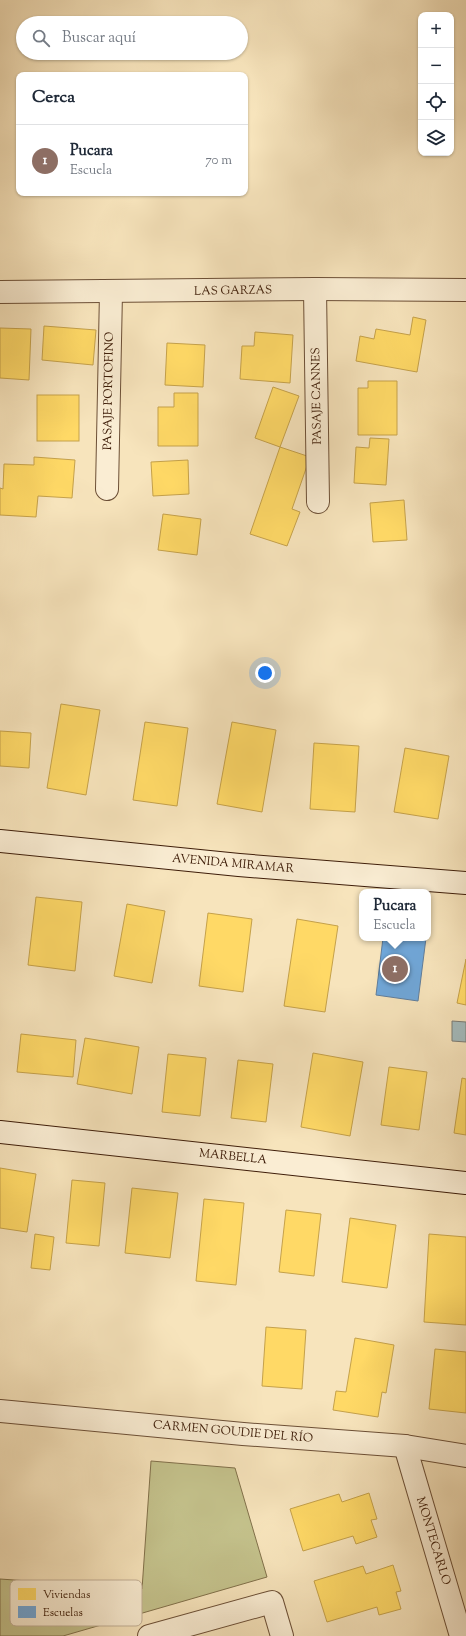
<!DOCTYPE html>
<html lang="es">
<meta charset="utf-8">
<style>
body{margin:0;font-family:"Sorts Mill Goudy",serif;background:#f6f6f7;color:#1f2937}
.controls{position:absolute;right:12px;top:12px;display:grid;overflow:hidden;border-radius:8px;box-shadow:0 1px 3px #0004}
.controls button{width:36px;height:36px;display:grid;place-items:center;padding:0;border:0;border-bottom:1px solid #e0e1e3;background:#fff;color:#1f2937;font:20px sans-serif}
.you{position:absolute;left:265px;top:673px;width:14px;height:14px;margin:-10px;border:3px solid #fff;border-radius:50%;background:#1a73e8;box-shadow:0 0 0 6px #1a73e833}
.badge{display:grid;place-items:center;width:26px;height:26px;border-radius:50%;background:#d93025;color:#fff;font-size:13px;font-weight:700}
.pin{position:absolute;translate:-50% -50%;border:2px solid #fff;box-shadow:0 1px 4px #0006}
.popup{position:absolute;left:359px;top:889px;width:72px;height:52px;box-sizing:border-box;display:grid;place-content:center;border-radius:8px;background:#fff;filter:drop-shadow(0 1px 3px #0005);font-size:13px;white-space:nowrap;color:#747a83}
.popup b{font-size:15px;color:#1f2937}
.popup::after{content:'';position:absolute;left:50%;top:100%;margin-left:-8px;border:8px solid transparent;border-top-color:#fff}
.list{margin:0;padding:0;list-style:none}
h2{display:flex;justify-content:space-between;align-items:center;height:52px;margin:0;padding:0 16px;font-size:17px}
h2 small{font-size:13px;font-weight:400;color:#747a83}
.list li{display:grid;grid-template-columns:26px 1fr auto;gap:12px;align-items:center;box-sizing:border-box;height:72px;padding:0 16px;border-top:1px solid #e0e1e3}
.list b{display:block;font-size:15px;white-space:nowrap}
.list p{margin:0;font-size:13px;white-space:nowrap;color:#747a83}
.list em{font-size:13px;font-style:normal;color:#747a83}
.icon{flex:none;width:22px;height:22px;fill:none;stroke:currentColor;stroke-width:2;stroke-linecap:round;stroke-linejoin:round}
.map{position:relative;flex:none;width:466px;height:1636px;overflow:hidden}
.search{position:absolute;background:#fff;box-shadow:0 1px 3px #0004;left:16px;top:16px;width:232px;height:44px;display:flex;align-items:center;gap:10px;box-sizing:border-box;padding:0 14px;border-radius:22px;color:#747a83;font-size:15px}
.panel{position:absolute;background:#fff;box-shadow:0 1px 3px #0004;left:16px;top:72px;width:232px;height:124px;border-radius:8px}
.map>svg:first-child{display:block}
.green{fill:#c4c28c;stroke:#81704a}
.water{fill:#a4bbbd;stroke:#7b7c75}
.homes{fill:#ffd966;stroke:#c5a14a}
.schools{fill:#6fa8dc;stroke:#607e9d}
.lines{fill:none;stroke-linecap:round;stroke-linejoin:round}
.street-casing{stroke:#6c4f36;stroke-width:24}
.secondary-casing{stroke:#3e1d09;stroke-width:24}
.street{stroke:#faedd3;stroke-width:22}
.secondary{stroke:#faedd3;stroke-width:22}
.labels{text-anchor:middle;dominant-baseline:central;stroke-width:4;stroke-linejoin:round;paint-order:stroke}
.street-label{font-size:12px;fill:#3e1d09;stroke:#faedd3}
.key{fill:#faedd3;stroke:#c2af96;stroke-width:1}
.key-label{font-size:11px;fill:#3e1d09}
</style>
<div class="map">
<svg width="466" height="1636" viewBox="0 0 466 1636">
<rect width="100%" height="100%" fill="#f7e4bc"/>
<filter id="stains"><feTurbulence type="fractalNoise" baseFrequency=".005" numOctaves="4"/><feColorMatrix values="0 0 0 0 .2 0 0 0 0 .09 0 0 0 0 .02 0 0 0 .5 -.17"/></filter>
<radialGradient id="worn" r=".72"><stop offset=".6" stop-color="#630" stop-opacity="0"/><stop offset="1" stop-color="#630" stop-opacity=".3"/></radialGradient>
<polygon class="green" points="151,1461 235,1468 267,1577 63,1636 0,1636 0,1579 142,1589"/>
<polygon class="water" points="452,1021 466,1022 466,1042 452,1041"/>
<g class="homes">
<polygon points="413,317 426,320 417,372 356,361 360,336 374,339 376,329 410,335"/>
<polygon points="44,326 96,330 93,365 42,360"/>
<polygon points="0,328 31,329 29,380 0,378"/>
<polygon points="255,332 293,335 290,383 240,379 242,346 254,346"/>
<polygon points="167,343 205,345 203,387 165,385"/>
<polygon points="368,381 397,381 397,435 358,435 358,388 368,388"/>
<polygon points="273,387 299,396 280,447 255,438"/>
<polygon points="174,393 198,393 198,446 158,446 158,407 174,407"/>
<rect x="37" y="395" width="42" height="46"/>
<polygon points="370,438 389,439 386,485 354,483 356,447 369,448"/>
<polygon points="280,447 310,457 292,509 300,512 287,546 250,534"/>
<polygon points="34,457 75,460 72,498 38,496 36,517 0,515 0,488 3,489 4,464 34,465"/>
<polygon points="188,460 189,494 153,496 151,462"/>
<polygon points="404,500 407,540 373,542 370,503"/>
<polygon points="163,514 201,519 197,555 158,550"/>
<polygon points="61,704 100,710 86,795 47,788"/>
<polygon points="145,722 188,728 177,806 133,800"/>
<polygon points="232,722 276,730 262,812 217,804"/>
<polygon points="0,731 31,733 29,768 0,766"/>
<polygon points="314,743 359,746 355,812 310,809"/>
<polygon points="405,748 449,756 438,819 394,812"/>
<polygon points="36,897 82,902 75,971 28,965"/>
<polygon points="127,904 165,911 152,983 114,976"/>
<polygon points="208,913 252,919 243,992 199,986"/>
<polygon points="297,919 338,926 325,1012 284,1006"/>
<polygon points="466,959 466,1005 457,1003"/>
<polygon points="21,1034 76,1040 73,1077 17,1072"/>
<polygon points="85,1038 139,1047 132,1094 77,1084"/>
<polygon points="313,1053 363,1062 350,1136 301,1127"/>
<polygon points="168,1054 206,1058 200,1116 162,1112"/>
<polygon points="238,1060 273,1064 266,1122 231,1118"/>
<polygon points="389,1067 427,1072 419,1130 381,1125"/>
<polygon points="462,1078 466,1079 466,1135 454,1133"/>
<polygon points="0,1168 36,1174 27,1232 0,1228"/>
<polygon points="72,1180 105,1183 99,1246 66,1243"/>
<polygon points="132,1188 178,1193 170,1258 125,1253"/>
<polygon points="204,1199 244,1203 236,1285 196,1281"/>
<polygon points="286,1210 321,1214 314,1276 279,1272"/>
<polygon points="350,1218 396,1225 387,1288 342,1282"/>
<polygon points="35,1234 54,1237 50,1270 31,1268"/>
<polygon points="429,1234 466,1237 466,1325 424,1322"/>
<polygon points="266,1327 306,1330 302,1389 262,1386"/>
<polygon points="355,1338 394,1345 386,1393 382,1392 378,1417 333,1410 336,1391 346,1392"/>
<polygon points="435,1349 466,1352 466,1413 429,1409"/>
<polygon points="369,1493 377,1519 371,1520 377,1537 356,1544 353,1536 303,1551 290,1509 339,1494 342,1502"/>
<polygon points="393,1565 401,1591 396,1592 401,1609 379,1615 377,1607 327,1622 314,1581 363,1566 366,1574"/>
</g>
<polygon class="schools" points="383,938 426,938 418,1001 376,995"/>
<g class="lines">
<g class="street-casing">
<g id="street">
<polyline points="315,289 318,502"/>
<polyline points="0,292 315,289 466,290"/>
<polyline points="107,489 111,292"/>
<polyline points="0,1411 243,1434 405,1446 466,1456"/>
<polyline points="405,1446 461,1636"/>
<polyline points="149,1636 272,1602 282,1636"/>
</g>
</g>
<g class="secondary-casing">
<g id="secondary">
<polyline points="0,841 239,865 466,883"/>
<polyline points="0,1132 466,1183"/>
</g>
</g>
<use href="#street" class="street"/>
<use href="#secondary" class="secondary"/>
</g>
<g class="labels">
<g class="street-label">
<text transform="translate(233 291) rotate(-1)">LAS GARZAS</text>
<text transform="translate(109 391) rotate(-89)">PASAJE PORTOFINO</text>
<text transform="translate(317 396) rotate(-91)">PASAJE CANNES</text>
<text transform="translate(233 864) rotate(5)">AVENIDA MIRAMAR</text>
<text transform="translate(233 1157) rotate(6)">MARBELLA</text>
<text transform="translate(233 1432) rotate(5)">CARMEN GOUDIE DEL RÍO</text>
<text transform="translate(433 1541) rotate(73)">MONTECARLO</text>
</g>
</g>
<rect x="10" y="1580" width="132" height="46" rx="6" class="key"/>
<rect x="18" y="1588" width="18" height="12" fill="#ffd966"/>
<rect x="18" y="1606" width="18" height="12" fill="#6fa8dc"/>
<g class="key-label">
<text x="43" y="1598">Viviendas</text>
<text x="43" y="1616">Escuelas</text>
</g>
<rect width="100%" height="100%" filter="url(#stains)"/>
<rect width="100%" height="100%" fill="url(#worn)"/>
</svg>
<div class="controls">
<button>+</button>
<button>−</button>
<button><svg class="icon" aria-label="locate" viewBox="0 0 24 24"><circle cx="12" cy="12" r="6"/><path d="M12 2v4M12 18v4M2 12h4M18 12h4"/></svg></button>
<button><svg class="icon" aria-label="layers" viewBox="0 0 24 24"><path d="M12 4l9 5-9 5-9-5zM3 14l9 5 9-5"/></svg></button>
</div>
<div class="you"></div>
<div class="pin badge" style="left:395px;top:969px;background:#8d6e63">1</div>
<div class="popup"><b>Pucara</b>Escuela</div>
<div class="search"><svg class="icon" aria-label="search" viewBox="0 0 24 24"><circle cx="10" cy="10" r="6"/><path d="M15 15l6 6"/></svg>Buscar aquí</div>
<section class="panel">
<h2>Cerca<small></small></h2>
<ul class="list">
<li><span class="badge" style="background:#8d6e63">1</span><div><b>Pucara</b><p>Escuela</p></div><em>70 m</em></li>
</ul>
</section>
</div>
